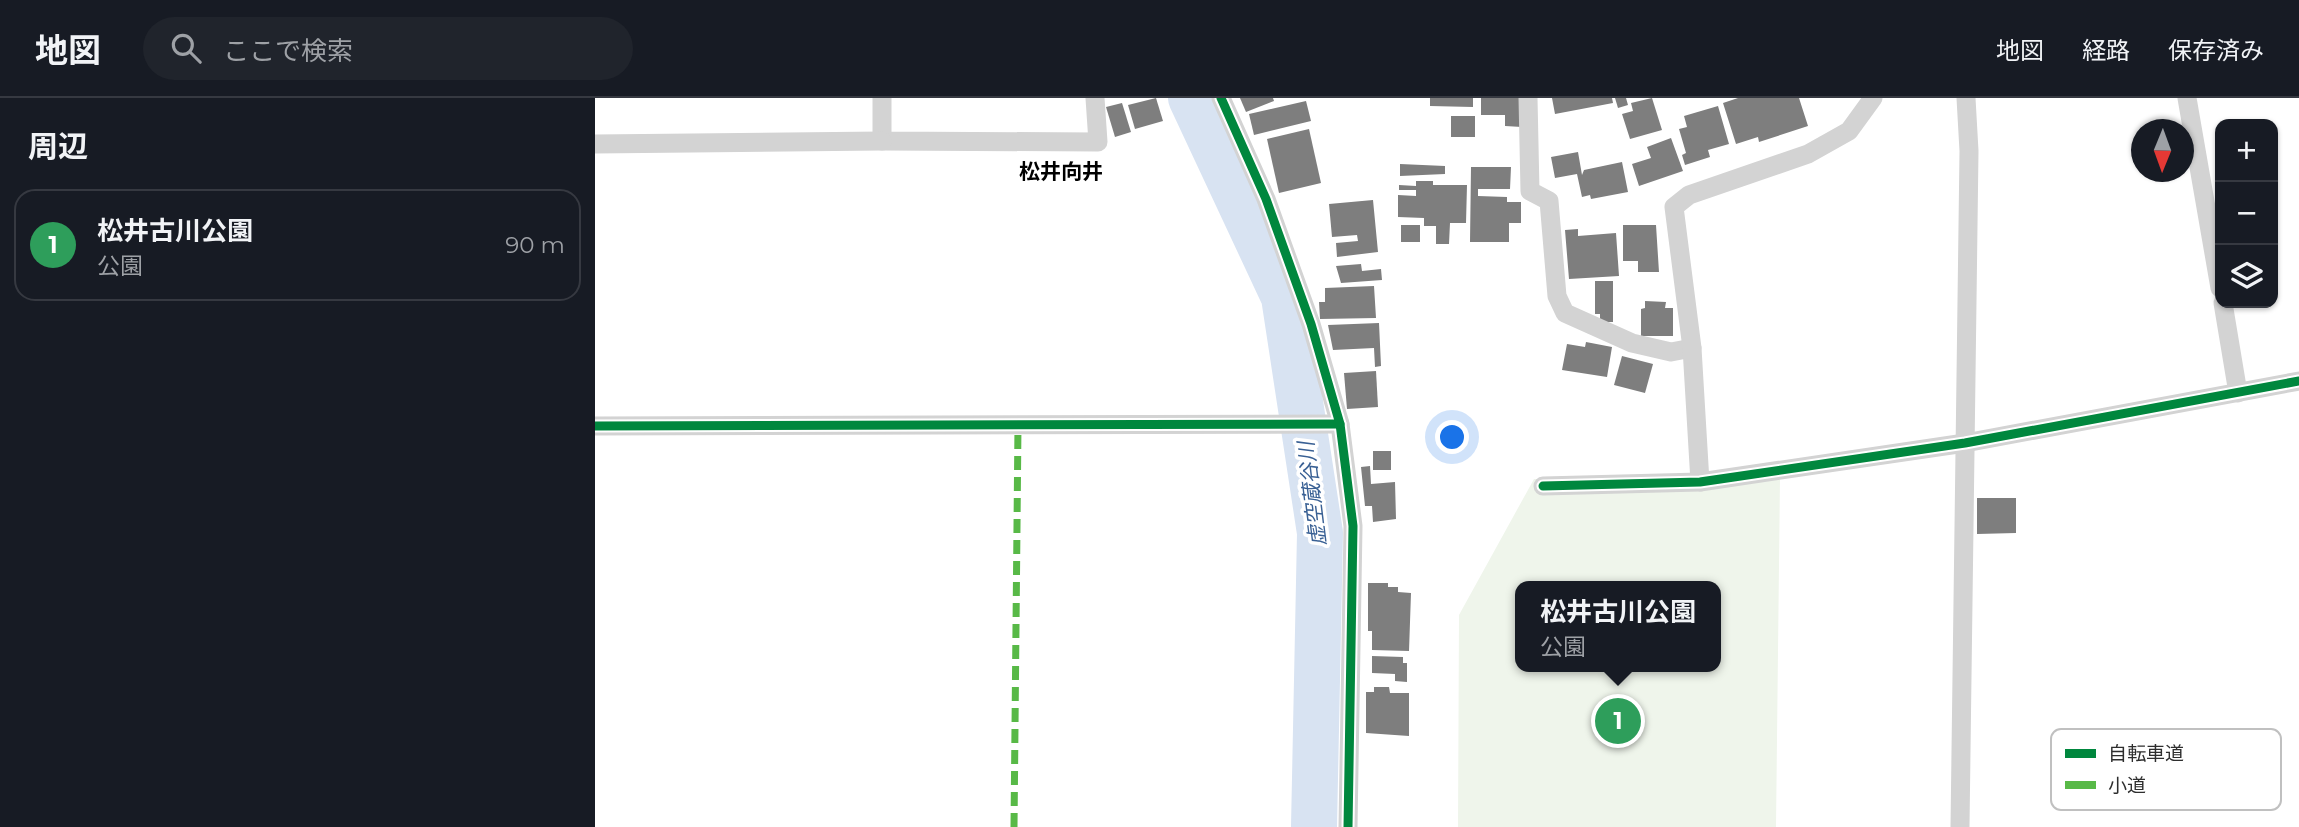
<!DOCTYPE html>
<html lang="ja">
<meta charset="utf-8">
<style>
body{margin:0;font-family:Montserrat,"Noto Sans JP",sans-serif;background:#20242c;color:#f1f3f6}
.controls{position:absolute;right:21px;top:21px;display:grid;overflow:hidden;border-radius:14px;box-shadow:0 2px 5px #0004}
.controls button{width:63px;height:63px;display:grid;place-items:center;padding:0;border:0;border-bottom:2px solid #363941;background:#171b24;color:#f1f3f6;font:35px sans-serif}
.compass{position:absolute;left:1536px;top:21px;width:63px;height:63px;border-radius:50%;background:#171b24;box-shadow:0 2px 5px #0004;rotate:181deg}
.you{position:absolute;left:858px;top:340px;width:24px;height:24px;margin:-18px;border:5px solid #fff;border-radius:50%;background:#1a73e8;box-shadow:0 0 0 10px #1a73e833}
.badge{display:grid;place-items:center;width:46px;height:46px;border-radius:50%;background:#777;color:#fff;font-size:23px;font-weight:700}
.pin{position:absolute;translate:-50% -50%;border:4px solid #fff;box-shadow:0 2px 7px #0006}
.popup{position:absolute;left:920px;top:483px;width:206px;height:91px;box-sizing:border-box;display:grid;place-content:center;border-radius:14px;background:#171b24;filter:drop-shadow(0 2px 5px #0005);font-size:23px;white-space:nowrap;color:#9ea1a6}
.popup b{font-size:26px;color:#f1f3f6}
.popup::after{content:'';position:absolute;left:50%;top:100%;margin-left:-14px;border:14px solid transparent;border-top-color:#171b24}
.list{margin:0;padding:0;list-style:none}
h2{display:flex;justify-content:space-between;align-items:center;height:91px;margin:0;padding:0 28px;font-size:30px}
h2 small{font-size:23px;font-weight:400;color:#9ea1a6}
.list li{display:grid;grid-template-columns:46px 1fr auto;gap:21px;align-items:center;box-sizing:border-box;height:112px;margin:0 14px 14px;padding:0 14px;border:2px solid #363941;border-radius:21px}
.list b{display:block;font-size:26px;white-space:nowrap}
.list p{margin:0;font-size:23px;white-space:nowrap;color:#9ea1a6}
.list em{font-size:23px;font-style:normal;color:#9ea1a6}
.icon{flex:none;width:38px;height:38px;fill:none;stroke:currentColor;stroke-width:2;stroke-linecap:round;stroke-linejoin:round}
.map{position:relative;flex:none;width:1704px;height:729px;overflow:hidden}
header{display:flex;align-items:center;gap:42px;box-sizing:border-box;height:98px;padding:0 35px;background:#171b24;border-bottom:2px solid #363941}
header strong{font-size:33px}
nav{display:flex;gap:38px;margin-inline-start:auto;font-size:24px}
.search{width:490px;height:63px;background:#20242c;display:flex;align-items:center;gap:18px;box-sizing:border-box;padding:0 24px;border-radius:38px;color:#9ea1a6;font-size:26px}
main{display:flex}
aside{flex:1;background:#171b24}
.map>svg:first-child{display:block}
.green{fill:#eff5eb;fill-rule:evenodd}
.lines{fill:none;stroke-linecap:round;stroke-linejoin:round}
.river{stroke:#d8e3f2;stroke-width:46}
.building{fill:#7e7e7e}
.minor{stroke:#d3d3d3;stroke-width:19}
.quiet{stroke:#58b947;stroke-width:7;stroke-dasharray:14 7;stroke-linecap:butt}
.cycleway-casing{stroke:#fff;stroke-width:13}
.cycleway{stroke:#00873e;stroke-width:9}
.labels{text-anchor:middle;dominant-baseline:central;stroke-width:7;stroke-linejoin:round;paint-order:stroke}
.neighbourhood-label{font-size:21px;font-weight:bold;fill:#000;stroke:#fff}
.water-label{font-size:21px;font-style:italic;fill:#396094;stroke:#fff}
.key{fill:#fff;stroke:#c0c0c0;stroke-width:2}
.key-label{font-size:19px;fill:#2e2e2e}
</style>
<header>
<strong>地図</strong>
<div class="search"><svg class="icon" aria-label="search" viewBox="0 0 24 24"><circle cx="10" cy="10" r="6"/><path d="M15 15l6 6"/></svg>ここで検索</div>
<nav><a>地図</a><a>経路</a><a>保存済み</a></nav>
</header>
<main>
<aside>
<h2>周辺<small></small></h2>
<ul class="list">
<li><span class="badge" style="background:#2e9e5b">1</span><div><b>松井古川公園</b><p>公園</p></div><em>90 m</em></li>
</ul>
</aside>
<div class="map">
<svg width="1704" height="729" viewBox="0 0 1704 729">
<rect width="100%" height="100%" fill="#fff"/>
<path class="green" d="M1185,379l-4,350h-318l1,-212 75,-136 166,3zM925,488h196v81h-196z"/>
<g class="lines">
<polyline class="river" points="596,0 689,199 725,435 719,729"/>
</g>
<g class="building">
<polygon points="561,0 568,23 540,31 533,7"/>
<polygon points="645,0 678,0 679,3 651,14"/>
<polygon points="835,0 878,0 878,9 835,8"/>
<polygon points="886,0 927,0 927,29 910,28 910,17 886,17"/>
<polygon points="957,0 1017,0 1018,5 960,16"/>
<polygon points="1020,0 1031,0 1033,7 1023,10"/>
<polygon points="1057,0 1067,32 1035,41 1027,16 1038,13 1036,5"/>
<polygon points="1143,0 1204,0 1213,28 1164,44 1163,39 1141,46 1128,5"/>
<polygon points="711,3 716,23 659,37 654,16"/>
<polygon points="527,5 536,34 520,39 511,9"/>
<polygon points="1123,8 1134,46 1113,52 1115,59 1090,67 1087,57 1091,55 1084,31 1092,29 1089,18"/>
<rect x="856" y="18" width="24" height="21"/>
<polygon points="714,31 726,85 684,95 672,41"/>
<polygon points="1076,40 1088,73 1044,88 1037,66 1056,60 1052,49"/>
<polygon points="983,54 987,77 989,72 1027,64 1033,94 996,101 995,97 987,99 982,76 960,80 956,59"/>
<polygon points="805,66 850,68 850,76 805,78"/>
<polygon points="876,69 916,69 915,91 883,91 883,98 912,99 912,104 926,104 926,125 914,125 914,144 875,144"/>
<polygon points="821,83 838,83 838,87 872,87 871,125 855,125 854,146 841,146 841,128 829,128 829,120 803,119 803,97 821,98 821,92 804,92 804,87 821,88"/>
<polygon points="778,102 783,154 742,159 741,145 763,143 762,137 737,139 734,106"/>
<rect x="806" y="127" width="19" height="17"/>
<polygon points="1028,127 1061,127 1064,174 1043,174 1043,163 1028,163"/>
<polygon points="983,131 983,138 1021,135 1024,178 974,181 970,132"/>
<polygon points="766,166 767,173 786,171 787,182 746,185 741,168"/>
<polygon points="1000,183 1018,183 1018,224 1005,224 1005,216 1000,216"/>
<polygon points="779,188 781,220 725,221 724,204 730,204 730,190"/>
<polygon points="1050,203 1071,204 1070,210 1078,210 1078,238 1046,238 1046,211 1050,210"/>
<polygon points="784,225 786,268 780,269 779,250 738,252 733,227"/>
<polygon points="991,244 1017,249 1012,279 967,272 972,246 990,249"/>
<polygon points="1027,258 1058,266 1050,295 1019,287"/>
<polygon points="781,273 783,309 752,311 749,275"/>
<rect x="778" y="353" width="18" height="19"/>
<polygon points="775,368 776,386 800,384 801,421 778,424 777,408 770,408 766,369"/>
<polygon points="1382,400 1421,400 1421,435 1382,436"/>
<polygon points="773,485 793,485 793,489 803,489 803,494 816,495 814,553 777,552 777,533 773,533"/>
<polygon points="777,558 808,559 808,565 812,565 812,584 800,583 800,576 777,575"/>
<polygon points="779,589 794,589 795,595 814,595 814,638 771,635 771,594 779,594"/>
</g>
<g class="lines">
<g class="minor">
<polyline points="287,0 287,43 503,44 500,0"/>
<polyline points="626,0 671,101 716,226 745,326 758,428 753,729"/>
<polyline points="933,0 935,93 954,103 962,198 970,215 1037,245 1076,254 1097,250"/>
<polyline points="1592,0 1625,190"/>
<polyline points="0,46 287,43"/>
<polyline points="1628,205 1643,295"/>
<polyline points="0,328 745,326"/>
<polyline points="1105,384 1097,250 1079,109 1094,97 1213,56 1254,33 1278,0"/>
<polyline points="948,388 1105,384 1370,345 1704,283"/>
<polyline points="1365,729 1374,53 1371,0"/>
</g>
<polyline class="quiet" points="419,729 423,327"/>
<g class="cycleway-casing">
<g id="cycleway">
<polyline points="626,0 671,101 716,226 745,326 758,428 753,729"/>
<polyline points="0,328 745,326"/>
<polyline points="948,388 1105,384 1370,345 1704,283"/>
</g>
</g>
<use href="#cycleway" class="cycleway"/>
</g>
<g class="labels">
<g class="neighbourhood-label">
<text x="466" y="73">松井向井</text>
</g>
<g class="water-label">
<text transform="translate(717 396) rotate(-97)">虚空蔵谷川</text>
</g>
</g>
<rect x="1456" y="631" width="230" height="81" rx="10" class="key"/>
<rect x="1470" y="651" width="31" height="9" fill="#00873e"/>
<rect x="1470" y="683" width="31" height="8" fill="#58b947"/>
<g class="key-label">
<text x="1513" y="662">自転車道</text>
<text x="1513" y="694">小道</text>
</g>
</svg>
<div class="controls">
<button>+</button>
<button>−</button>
<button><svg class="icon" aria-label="layers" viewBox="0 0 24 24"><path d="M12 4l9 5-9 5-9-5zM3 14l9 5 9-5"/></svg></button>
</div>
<svg class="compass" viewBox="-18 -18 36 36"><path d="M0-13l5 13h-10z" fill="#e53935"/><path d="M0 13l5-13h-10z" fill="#9ea1a6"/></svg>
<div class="you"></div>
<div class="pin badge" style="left:1023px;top:623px;background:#2e9e5b">1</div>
<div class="popup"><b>松井古川公園</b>公園</div>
</div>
</main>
